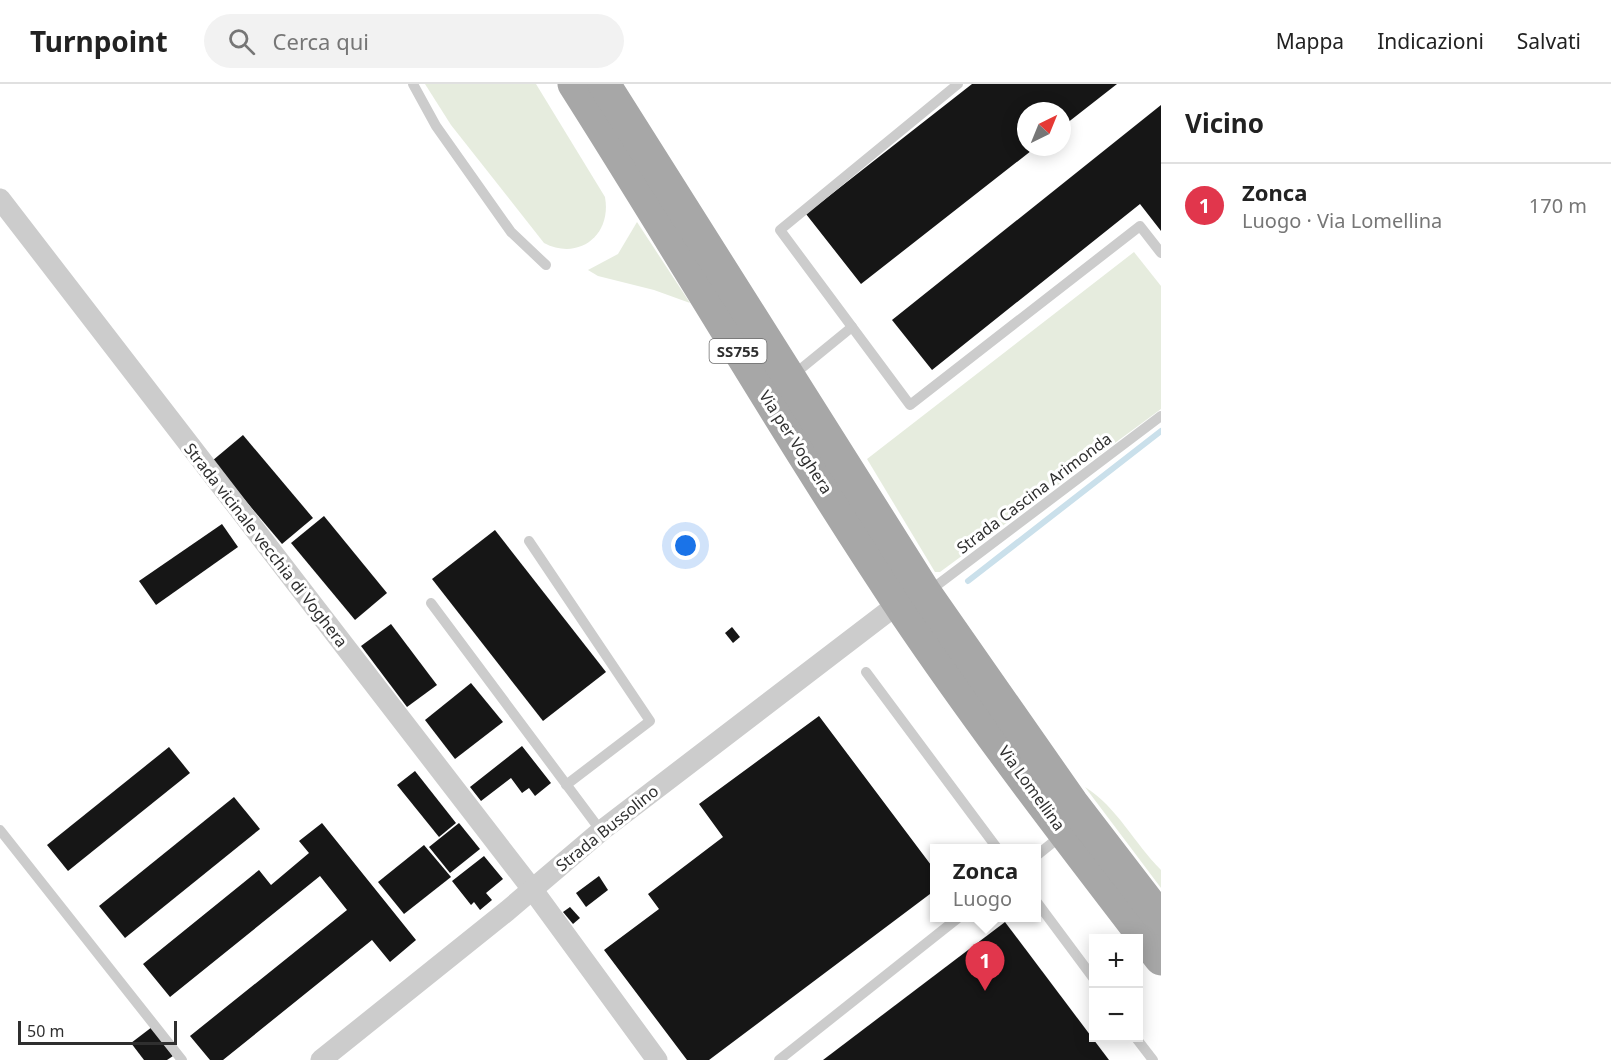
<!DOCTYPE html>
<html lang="it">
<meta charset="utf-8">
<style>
body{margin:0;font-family:"Noto Sans",sans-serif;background:#f2f2f2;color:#222}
.controls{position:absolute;right:18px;bottom:18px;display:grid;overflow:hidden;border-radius:0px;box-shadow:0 3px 15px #0003}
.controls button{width:54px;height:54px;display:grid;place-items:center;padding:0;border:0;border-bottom:2px solid #e0e0e0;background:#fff;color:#222;font:30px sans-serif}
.compass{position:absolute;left:1017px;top:18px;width:54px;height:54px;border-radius:50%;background:#fff;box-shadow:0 3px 15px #0003;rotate:43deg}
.scale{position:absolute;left:18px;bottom:15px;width:159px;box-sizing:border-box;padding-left:6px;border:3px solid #2f2f2f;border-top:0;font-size:16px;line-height:21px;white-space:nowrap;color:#2f2f2f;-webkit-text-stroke:4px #fff;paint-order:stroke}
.you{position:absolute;left:686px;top:462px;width:21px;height:21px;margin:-15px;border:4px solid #fff;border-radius:50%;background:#1a73e8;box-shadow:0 0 0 9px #1a73e833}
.badge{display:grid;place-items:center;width:39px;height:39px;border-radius:50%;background:#e1364c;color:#fff;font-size:20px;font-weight:700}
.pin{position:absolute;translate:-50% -50px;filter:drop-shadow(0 2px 3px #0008)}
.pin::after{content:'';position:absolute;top:32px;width:21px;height:18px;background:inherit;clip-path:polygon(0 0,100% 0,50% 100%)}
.popup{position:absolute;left:930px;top:760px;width:111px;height:78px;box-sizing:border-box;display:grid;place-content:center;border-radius:0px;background:#fff;filter:drop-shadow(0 2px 4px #0005);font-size:20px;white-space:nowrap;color:#767676}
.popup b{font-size:22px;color:#222}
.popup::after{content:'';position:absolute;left:50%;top:100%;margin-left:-12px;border:12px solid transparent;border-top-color:#fff}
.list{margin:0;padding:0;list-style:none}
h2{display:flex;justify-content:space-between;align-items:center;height:78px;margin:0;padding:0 24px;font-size:26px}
h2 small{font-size:20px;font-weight:400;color:#767676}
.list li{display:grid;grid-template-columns:39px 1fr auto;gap:18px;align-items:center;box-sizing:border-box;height:84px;padding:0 24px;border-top:2px solid #e0e0e0}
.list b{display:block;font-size:22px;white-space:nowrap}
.list p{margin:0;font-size:20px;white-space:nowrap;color:#767676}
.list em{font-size:20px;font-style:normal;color:#767676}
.icon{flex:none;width:33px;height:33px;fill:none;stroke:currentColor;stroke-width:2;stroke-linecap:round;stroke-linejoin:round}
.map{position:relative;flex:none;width:1161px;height:976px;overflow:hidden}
header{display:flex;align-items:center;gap:36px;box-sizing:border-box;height:84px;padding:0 30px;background:#fff;border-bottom:2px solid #e0e0e0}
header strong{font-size:28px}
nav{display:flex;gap:33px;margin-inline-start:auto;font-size:21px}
.search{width:420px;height:54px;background:#f2f2f2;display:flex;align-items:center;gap:15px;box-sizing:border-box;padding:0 21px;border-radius:33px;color:#767676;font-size:22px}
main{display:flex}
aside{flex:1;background:#fff}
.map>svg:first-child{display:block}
.green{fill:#e6ecde}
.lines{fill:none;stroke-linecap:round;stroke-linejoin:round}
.stream{stroke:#cae0eb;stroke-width:6}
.building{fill:#161616}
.lane{stroke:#ccc;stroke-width:10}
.street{stroke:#ccc;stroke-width:21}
.primary{stroke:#a7a7a7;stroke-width:33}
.labels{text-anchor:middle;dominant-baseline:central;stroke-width:6;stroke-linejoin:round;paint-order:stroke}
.shield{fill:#fff;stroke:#6d6d6d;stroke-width:1.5}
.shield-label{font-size:15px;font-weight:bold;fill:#2f2f2f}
.street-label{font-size:16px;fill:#2f2f2f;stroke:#fff}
</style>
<header>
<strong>Turnpoint</strong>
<div class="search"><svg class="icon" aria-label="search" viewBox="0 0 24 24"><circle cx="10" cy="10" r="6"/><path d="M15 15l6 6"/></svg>Cerca qui</div>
<nav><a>Mappa</a><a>Indicazioni</a><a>Salvati</a></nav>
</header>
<main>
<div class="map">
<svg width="1161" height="976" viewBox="0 0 1161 976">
<rect width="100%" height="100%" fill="#fff"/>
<g class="green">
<path d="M425,0h111l69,113c7,39 -27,64 -61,46l-93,-118z"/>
<polygon points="637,138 690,219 654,206 598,192 588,186 618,170"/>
<polygon points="1134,168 1161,202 1161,325 940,488 935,488 867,375"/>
<path d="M1085,703c32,20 49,56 76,83v18z"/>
</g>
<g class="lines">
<polyline class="stream" points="968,497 1161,347"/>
</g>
<g class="building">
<polygon points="972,0 1117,0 1062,43 1062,27 1026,27 1026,63 1036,63 861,200 806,130"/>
<polygon points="1161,21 1161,147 1140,120 932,286 892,236"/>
<polygon points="243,351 313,434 282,460 212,377"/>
<polygon points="324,432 387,509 355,536 291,459"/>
<polygon points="222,440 238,463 156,521 139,497"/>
<polygon points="495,446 606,588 543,637 432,495"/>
<polygon points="391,540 437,601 407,623 361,562"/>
<polygon points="732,543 740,553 733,559 725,549"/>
<polygon points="471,599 503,638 455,675 425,636"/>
<polygon points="819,632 934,785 934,807 709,976 687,976 604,866 659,825 648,810 723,753 699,720"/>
<polygon points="522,662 551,699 535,712 529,704 522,709 511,694 481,717 470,703"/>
<polygon points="169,663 190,689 68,787 47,761"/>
<polygon points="415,687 456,739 439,753 397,701"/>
<polygon points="234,713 260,745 125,854 99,822"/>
<polygon points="322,739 416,856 390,878 372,856 223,976 210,976 190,952 347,826 320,792 170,913 143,880 259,786 271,801 309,769 299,757"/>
<polygon points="459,739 480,765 450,789 429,763"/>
<polygon points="424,761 451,793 404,830 378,798"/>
<polygon points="484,772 503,795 486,809 492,816 480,826 474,818 471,821 452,797"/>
<polygon points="599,792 608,806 586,823 576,809"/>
<polygon points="570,823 580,834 573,840 563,828"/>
<polygon points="1005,838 1109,976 823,976"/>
<polygon points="152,943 173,972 167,976 144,976 131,959"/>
</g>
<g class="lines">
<g class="lane">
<polyline points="413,0 436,42 511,148 546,181"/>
<polyline points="958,0 780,146 910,321 1140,142 1161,169"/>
<polyline points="792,292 852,243"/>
<polyline points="529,457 650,637 566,701"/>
<polyline points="928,508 1161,332"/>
<polyline points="431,519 601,747"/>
<polyline points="866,588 997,764"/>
<polyline points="0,746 182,976"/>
<polyline points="1036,772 1062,751"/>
<polyline points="1036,817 1094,895"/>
<polyline points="1136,954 1153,976"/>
<polyline points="779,976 958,834"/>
</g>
<g class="street">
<polyline points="0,115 532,805 657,976"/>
<polyline points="321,976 507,827 601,747 899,519"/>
</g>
<g class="primary">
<path d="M574,0c112,176 216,356 332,530 80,118 168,232 255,345"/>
<polyline points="604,0 926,510 1072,719 1161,835"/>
</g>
</g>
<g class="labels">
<rect class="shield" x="709.5" y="255" width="57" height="24" rx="4.5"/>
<g class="shield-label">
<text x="738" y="267">SS755</text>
</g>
<g class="street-label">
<text transform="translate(796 358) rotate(57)">Via per Voghera</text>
<text transform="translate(1034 409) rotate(-37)">Strada Cascina Arimonda</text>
<text transform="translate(266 461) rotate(52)">Strada vicinale vecchia di Voghera</text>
<text transform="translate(1032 704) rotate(54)">Via Lomellina</text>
<text transform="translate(607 744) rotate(-39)">Strada Bussolino</text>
</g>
</g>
</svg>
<div class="controls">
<button>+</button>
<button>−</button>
</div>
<svg class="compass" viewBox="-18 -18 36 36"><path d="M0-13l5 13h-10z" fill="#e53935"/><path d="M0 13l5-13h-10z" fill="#767676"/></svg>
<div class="scale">50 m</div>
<div class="you"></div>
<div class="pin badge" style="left:985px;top:907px">1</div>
<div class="popup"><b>Zonca</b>Luogo</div>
</div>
<aside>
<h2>Vicino<small></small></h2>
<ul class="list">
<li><span class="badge">1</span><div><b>Zonca</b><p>Luogo · Via Lomellina</p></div><em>170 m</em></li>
</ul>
</aside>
</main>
